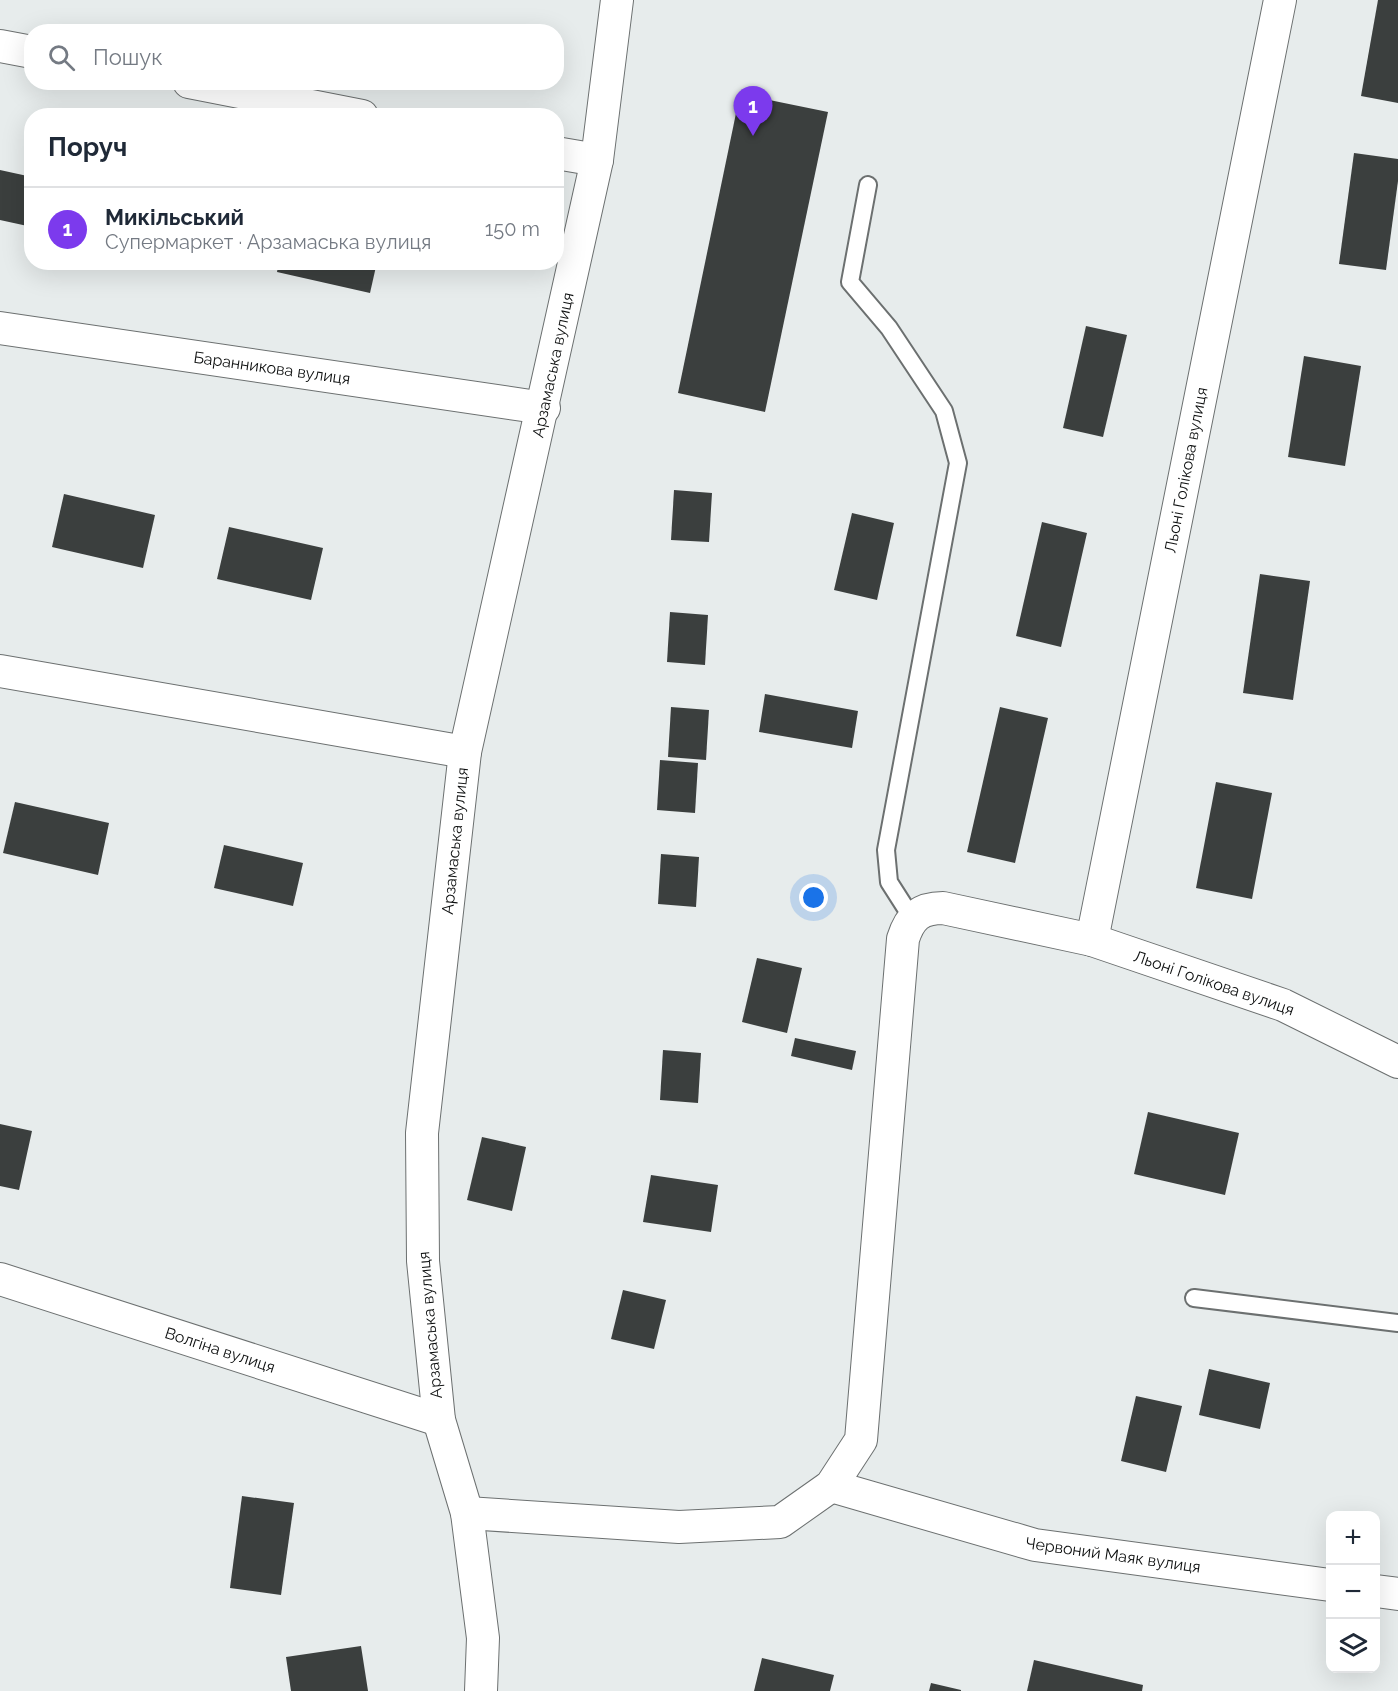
<!DOCTYPE html>
<html lang="uk">
<meta charset="utf-8">
<style>
body{margin:0;font-family:Raleway,sans-serif;background:#f6f6f7;color:#1f2937}
.controls{position:absolute;right:18px;bottom:18px;display:grid;overflow:hidden;border-radius:12px;box-shadow:0 6px 24px #0002}
.controls button{width:54px;height:54px;display:grid;place-items:center;padding:0;border:0;border-bottom:2px solid #e0e1e3;background:#fff;color:#1f2937;font:30px sans-serif}
.you{position:absolute;left:814px;top:898px;width:21px;height:21px;margin:-15px;border:4px solid #fff;border-radius:50%;background:#1a73e8;box-shadow:0 0 0 9px #1a73e833}
.badge{display:grid;place-items:center;width:39px;height:39px;border-radius:50%;background:#7c3aed;color:#fff;font-size:20px;font-weight:700}
.pin{position:absolute;translate:-50% -50px;filter:drop-shadow(0 2px 3px #0008)}
.pin::after{content:'';position:absolute;top:32px;width:21px;height:18px;background:inherit;clip-path:polygon(0 0,100% 0,50% 100%)}
.list{margin:0;padding:0;list-style:none}
h2{display:flex;justify-content:space-between;align-items:center;height:78px;margin:0;padding:0 24px;font-size:26px}
h2 small{font-size:20px;font-weight:400;color:#747a83}
.list li{display:grid;grid-template-columns:39px 1fr auto;gap:18px;align-items:center;box-sizing:border-box;height:84px;padding:0 24px;border-top:2px solid #e0e1e3}
.list b{display:block;font-size:22px;white-space:nowrap}
.list p{margin:0;font-size:20px;white-space:nowrap;color:#747a83}
.list em{font-size:20px;font-style:normal;color:#747a83}
.icon{flex:none;width:33px;height:33px;fill:none;stroke:currentColor;stroke-width:2;stroke-linecap:round;stroke-linejoin:round}
.map{position:relative;flex:none;width:1398px;height:1691px;overflow:hidden}
.search{position:absolute;background:#fff;box-shadow:0 6px 24px #0002;left:24px;top:24px;width:540px;height:66px;display:flex;align-items:center;gap:15px;box-sizing:border-box;padding:0 21px;border-radius:24px;color:#747a83;font-size:22px}
.panel{position:absolute;background:#fff;box-shadow:0 6px 24px #0002;left:24px;top:108px;width:540px;height:162px;border-radius:24px}
.map>svg:first-child{display:block}
.building{fill:#3b3f3e}
.lines{fill:none;stroke-linecap:round;stroke-linejoin:round}
.lane-casing{stroke:#6c7070;stroke-width:20}
.street-casing{stroke:#6c7070;stroke-width:34}
.lane{stroke:#fff;stroke-width:16}
.street{stroke:#fff;stroke-width:32}
.labels{text-anchor:middle;dominant-baseline:central;stroke-width:6;stroke-linejoin:round;paint-order:stroke}
.street-label{font-size:16px;fill:#0c0e0e;stroke:#fff}
</style>
<div class="map">
<svg width="1398" height="1691" viewBox="0 0 1398 1691">
<rect width="100%" height="100%" fill="#e7ecec"/>
<g class="building">
<polygon points="1378,0 1398,0 1398,103 1361,96"/>
<polygon points="740,94 828,112 765,412 678,393"/>
<polygon points="1354,153 1398,159 1398,181 1386,270 1339,264"/>
<polygon points="0,170 32,177 32,227 0,220"/>
<polygon points="195,262 213,262 212,267"/>
<polygon points="279,262 377,262 370,293 277,272"/>
<polygon points="1086,326 1127,335 1103,437 1063,428"/>
<polygon points="1304,356 1361,366 1345,466 1288,457"/>
<polygon points="674,490 712,493 709,542 671,540"/>
<polygon points="64,494 155,515 143,568 52,547"/>
<polygon points="852,513 894,523 877,600 834,590"/>
<polygon points="1042,522 1087,533 1061,647 1016,636"/>
<polygon points="229,527 323,548 311,600 217,579"/>
<polygon points="1260,574 1310,581 1293,700 1243,693"/>
<polygon points="670,612 708,615 705,665 667,662"/>
<polygon points="765,694 858,711 852,748 759,732"/>
<polygon points="671,707 709,710 706,760 668,757"/>
<polygon points="1000,707 1048,718 1015,863 967,852"/>
<polygon points="660,760 698,763 695,813 657,810"/>
<polygon points="1216,782 1272,793 1252,899 1196,888"/>
<polygon points="15,802 109,823 98,875 3,853"/>
<polygon points="224,845 303,863 293,906 214,888"/>
<polygon points="661,854 699,857 696,907 658,904"/>
<polygon points="757,958 802,968 787,1033 742,1022"/>
<polygon points="795,1038 856,1051 852,1070 791,1056"/>
<polygon points="663,1050 701,1053 698,1103 660,1100"/>
<polygon points="1148,1112 1239,1133 1225,1195 1134,1174"/>
<polygon points="0,1124 32,1131 19,1190 0,1186"/>
<polygon points="482,1137 526,1147 512,1211 467,1200"/>
<polygon points="651,1175 718,1185 711,1232 643,1222"/>
<polygon points="623,1290 666,1300 654,1349 611,1339"/>
<polygon points="1209,1369 1270,1383 1260,1429 1199,1415"/>
<polygon points="1136,1396 1182,1406 1166,1472 1121,1461"/>
<polygon points="242,1496 294,1503 281,1595 230,1588"/>
<polygon points="361,1646 368,1691 291,1691 286,1657"/>
<polygon points="762,1658 834,1675 830,1691 754,1691"/>
<polygon points="1034,1660 1143,1685 1142,1691 1027,1691"/>
<polygon points="931,1683 961,1690 961,1691 929,1691"/>
</g>
<g class="lines">
<g class="lane-casing">
<g id="lane">
<polyline points="868,185 850,282 889,328 944,411 958,463 886,850 889,882 912,918"/>
<polyline points="1194,1298 1398,1323"/>
</g>
</g>
<g class="street-casing">
<g id="street">
<polyline points="0,46 32,52"/>
<polyline points="189,82 362,116"/>
<polyline points="556,153 597,160"/>
<polyline points="0,328 544,408"/>
<polyline points="0,671 465,752"/>
<polyline points="1092,940 1280,0"/>
<polyline points="0,1279 439,1420"/>
<polyline points="831,1486 1035,1545 1330,1585"/>
<path d="M467,1513l212,14 101,-5 51,-36 30,-46 42,-501c7,-22 17,-31 40,-31l149,32 191,65 115,57"/>
<polyline points="1376,1591 1398,1594"/>
<polyline points="481,1691 483,1638 467,1513 439,1420 423,1261 422,1133 465,752 597,160 617,0"/>
</g>
</g>
<use href="#lane" class="lane"/>
<use href="#street" class="street"/>
</g>
<g class="labels">
<g class="street-label">
<text transform="translate(553 365) rotate(-78)">Арзамаська вулиця</text>
<text transform="translate(272 368) rotate(8)">Баранникова вулиця</text>
<text transform="translate(1186 470) rotate(-79)">Льоні Голікова вулиця</text>
<text transform="translate(455 841) rotate(-84)">Арзамаська вулиця</text>
<text transform="translate(1214 983) rotate(19)">Льоні Голікова вулиця</text>
<text transform="translate(430 1325) rotate(-95)">Арзамаська вулиця</text>
<text transform="translate(220 1350) rotate(18)">Волгіна вулиця</text>
<text transform="translate(1113 1555) rotate(8)">Червоний Маяк вулиця</text>
</g>
</g>
</svg>
<div class="controls">
<button>+</button>
<button>−</button>
<button><svg class="icon" aria-label="layers" viewBox="0 0 24 24"><path d="M12 4l9 5-9 5-9-5zM3 14l9 5 9-5"/></svg></button>
</div>
<div class="you"></div>
<div class="pin badge" style="left:753px;top:136px">1</div>
<div class="search"><svg class="icon" aria-label="search" viewBox="0 0 24 24"><circle cx="10" cy="10" r="6"/><path d="M15 15l6 6"/></svg>Пошук</div>
<section class="panel">
<h2>Поруч<small></small></h2>
<ul class="list">
<li><span class="badge">1</span><div><b>Микільський</b><p>Супермаркет · Арзамаська вулиця</p></div><em>150 m</em></li>
</ul>
</section>
</div>
